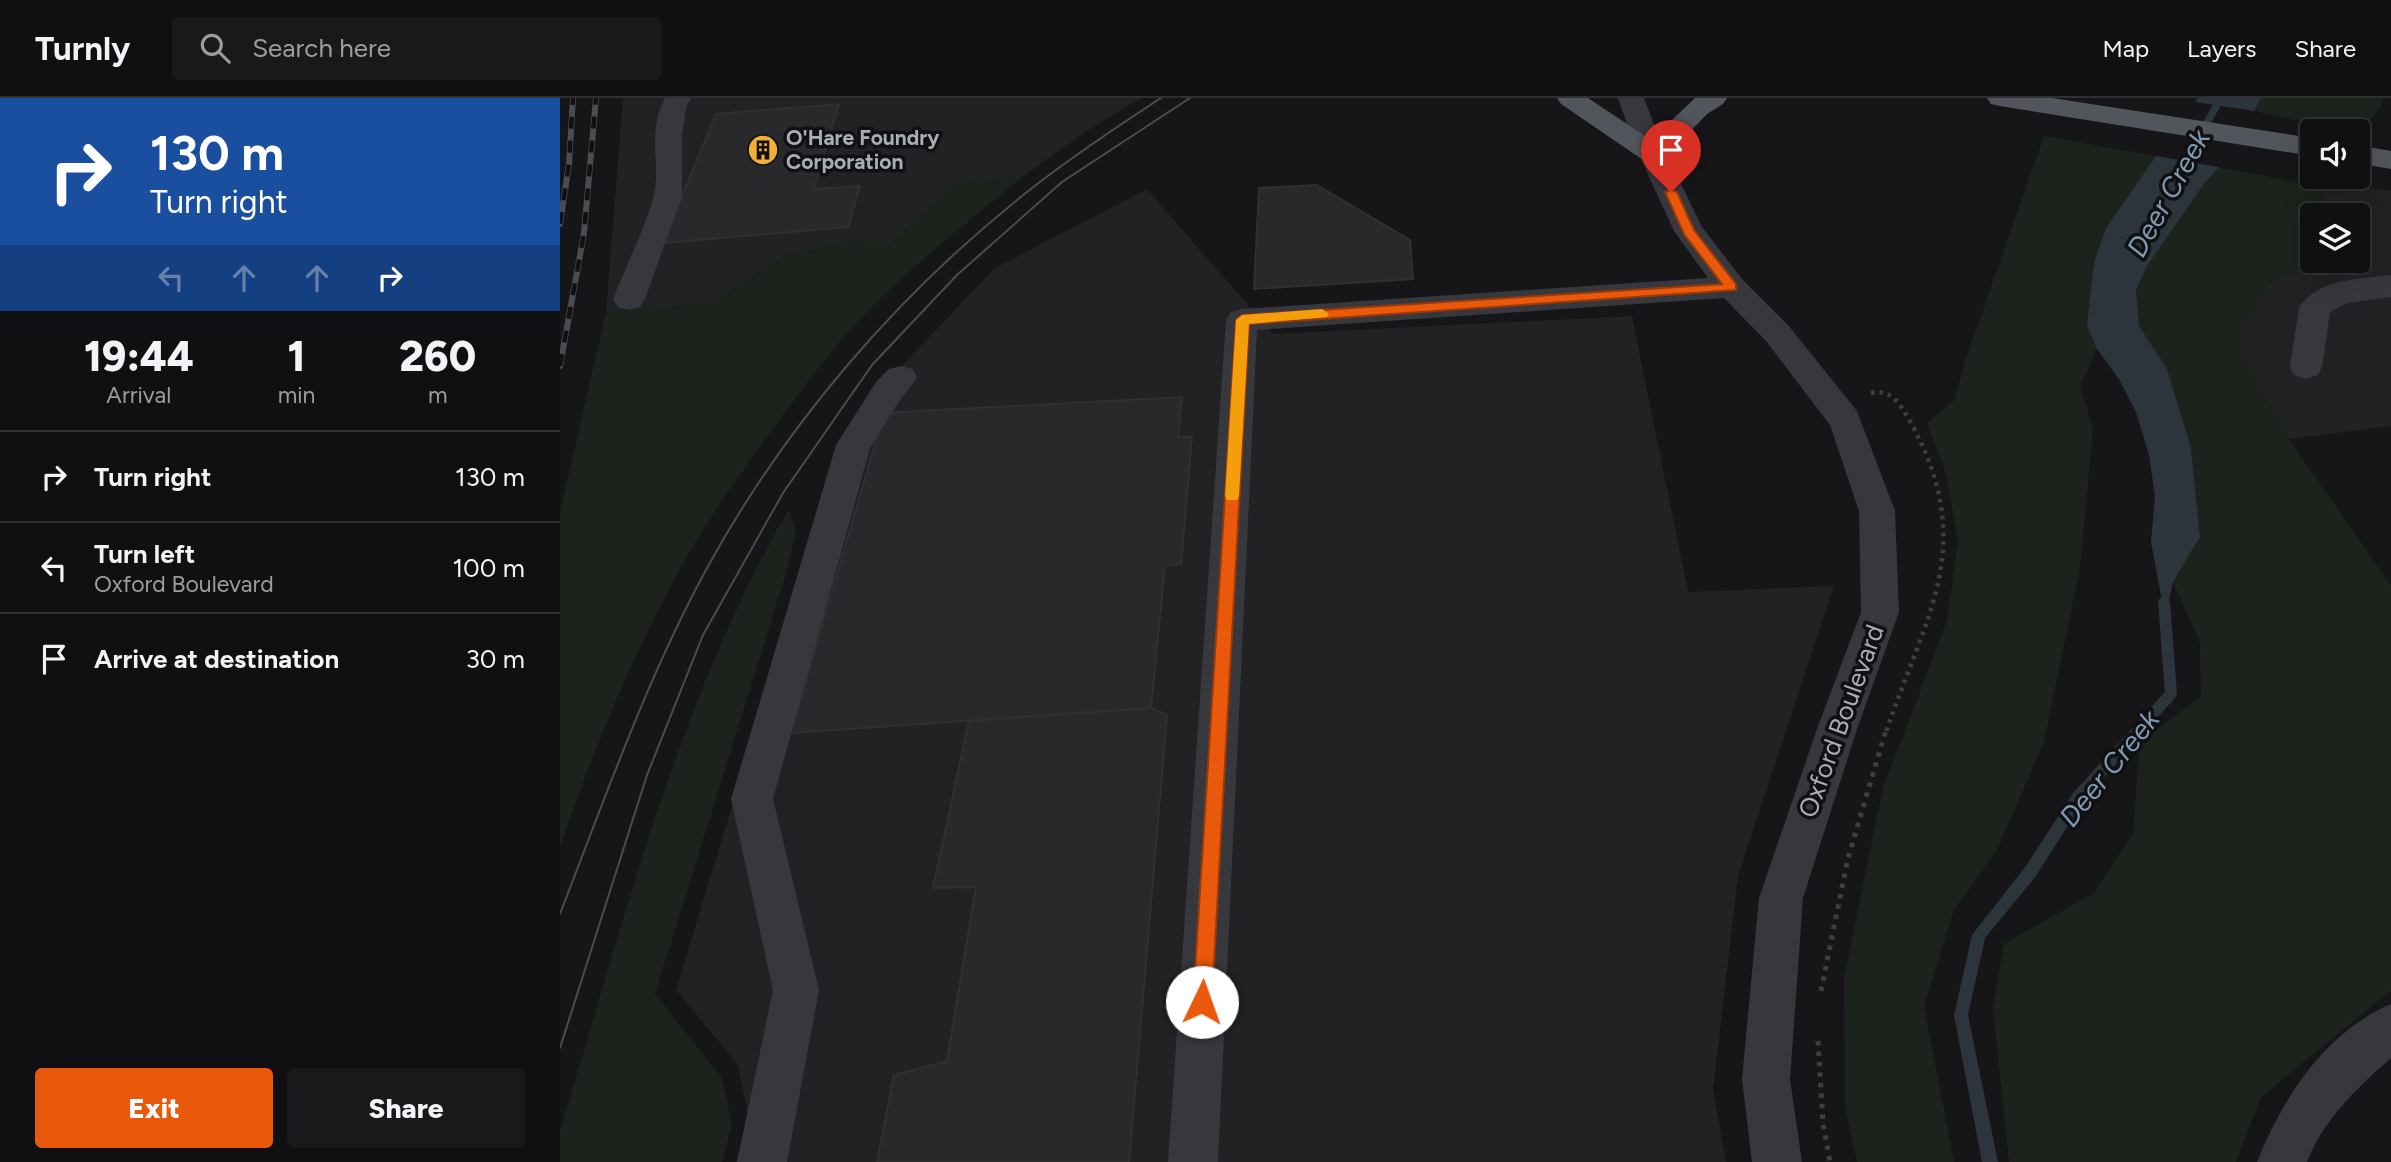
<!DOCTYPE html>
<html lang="en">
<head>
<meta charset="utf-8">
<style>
  body { margin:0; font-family:Figtree,sans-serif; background:#19191b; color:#f1f3f6; height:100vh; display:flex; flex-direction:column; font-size:26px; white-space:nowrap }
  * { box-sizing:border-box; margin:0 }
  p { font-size:23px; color:#9c9d9f }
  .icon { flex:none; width:38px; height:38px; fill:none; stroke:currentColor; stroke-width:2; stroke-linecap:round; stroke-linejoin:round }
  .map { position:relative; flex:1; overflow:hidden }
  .panel { display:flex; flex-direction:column; background:#101012; width:560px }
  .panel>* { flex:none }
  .hud { background:#1a4fa0; color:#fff; overflow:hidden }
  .fabs { position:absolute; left:1740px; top:21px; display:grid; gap:14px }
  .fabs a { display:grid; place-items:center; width:70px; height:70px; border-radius:7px; background:#101012; box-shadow:0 7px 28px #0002,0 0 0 2px #303032; font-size:35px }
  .pin { position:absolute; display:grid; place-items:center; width:60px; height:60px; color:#fff; margin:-72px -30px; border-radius:50% 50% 50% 0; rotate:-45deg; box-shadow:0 0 7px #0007 }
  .pin .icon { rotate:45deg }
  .me { position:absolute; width:77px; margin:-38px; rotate:3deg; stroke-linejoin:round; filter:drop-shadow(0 0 5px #0008) }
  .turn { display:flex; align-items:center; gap:24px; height:147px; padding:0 35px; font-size:32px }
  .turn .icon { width:91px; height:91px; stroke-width:2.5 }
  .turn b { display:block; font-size:49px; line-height:60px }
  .lanes { display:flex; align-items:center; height:66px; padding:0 35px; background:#0003; justify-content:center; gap:35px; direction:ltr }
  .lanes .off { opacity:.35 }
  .eta { display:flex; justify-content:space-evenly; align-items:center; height:119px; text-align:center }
  .eta b { font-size:42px; font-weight:800; line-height:49px }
  .action { display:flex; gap:14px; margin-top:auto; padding:14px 35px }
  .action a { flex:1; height:80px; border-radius:7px; background:#ea580c; color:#fff; font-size:28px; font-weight:800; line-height:80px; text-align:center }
  .action a+a { background:#19191b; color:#f1f3f6 }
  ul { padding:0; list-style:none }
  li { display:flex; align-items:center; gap:21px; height:91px; padding:0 35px; border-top:2px solid #303032 }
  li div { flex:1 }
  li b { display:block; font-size:26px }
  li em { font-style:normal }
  header { display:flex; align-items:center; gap:42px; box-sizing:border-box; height:98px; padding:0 35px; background:#101012; border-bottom:2px solid #303032 }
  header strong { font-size:33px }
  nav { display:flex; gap:38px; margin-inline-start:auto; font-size:24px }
  .search { width:490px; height:63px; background:#19191b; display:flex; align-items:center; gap:18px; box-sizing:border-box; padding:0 24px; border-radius:7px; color:#9c9d9f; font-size:26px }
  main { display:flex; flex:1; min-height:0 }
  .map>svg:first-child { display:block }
  .built { fill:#222225 }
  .green { fill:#1c231d }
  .water { fill:#2c353c }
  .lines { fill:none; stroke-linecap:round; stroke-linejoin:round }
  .stream { fill:#2c353c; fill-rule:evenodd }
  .building { fill:#29292c; stroke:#303034; stroke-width:2 }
  .path-far1 { stroke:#3d3f44; stroke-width:4.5; stroke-dasharray:3.5 5; stroke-linecap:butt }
  .path { stroke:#3d3f44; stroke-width:5; stroke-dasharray:4.5 6; stroke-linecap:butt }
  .minor { fill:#37383d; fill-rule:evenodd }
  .major { fill:#53555c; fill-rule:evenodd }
  .tram { stroke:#4a4c52; stroke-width:2 }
  .rail-casing { stroke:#4a4c52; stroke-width:6 }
  .rail { stroke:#111113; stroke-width:4.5; stroke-dasharray:12; stroke-linecap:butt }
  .route { fill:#ea580c; stroke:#983908; stroke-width:2 }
  .slow { fill:#f59e0b }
  .labels { text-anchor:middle; stroke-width:7; stroke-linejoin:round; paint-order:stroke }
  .far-poi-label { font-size:21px; font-weight:bold; fill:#a8adb8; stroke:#111113; text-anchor:start }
  .street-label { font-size:26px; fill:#a8adb8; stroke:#111113 }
  .water-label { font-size:28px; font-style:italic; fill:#7f9bb3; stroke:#111113 }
</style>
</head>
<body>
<header>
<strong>Turnly</strong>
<div class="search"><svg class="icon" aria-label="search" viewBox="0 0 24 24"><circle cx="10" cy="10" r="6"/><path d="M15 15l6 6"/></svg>Search here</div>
<nav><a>Map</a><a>Layers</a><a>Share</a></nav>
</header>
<main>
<section class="panel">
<div class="hud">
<div class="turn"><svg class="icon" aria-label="right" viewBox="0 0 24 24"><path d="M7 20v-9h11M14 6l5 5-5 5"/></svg><div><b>130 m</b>Turn right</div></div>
<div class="lanes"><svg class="icon off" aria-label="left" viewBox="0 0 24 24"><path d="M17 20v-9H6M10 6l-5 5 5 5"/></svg><svg class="icon off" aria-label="ahead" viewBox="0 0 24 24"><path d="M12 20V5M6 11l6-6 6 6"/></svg><svg class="icon off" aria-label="ahead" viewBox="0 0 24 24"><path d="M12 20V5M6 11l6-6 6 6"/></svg><svg class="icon" aria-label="right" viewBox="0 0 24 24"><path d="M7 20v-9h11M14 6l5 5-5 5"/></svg></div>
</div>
<div class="eta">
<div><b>19:44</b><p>Arrival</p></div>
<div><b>1</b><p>min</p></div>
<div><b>260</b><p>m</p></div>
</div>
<ul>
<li><svg class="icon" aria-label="right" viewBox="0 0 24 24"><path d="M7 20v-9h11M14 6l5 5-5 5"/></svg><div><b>Turn right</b></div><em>130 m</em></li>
<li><svg class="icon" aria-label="left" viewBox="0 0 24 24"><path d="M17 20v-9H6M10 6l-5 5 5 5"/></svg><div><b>Turn left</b><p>Oxford Boulevard</p></div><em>100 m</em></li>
<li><svg class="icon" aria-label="arrive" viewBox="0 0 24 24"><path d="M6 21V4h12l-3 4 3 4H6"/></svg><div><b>Arrive at destination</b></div><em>30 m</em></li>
</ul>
<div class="action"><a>Exit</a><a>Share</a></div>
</section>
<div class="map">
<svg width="1831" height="1064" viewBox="0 0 1831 1064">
  <rect width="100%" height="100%" fill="#161618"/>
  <!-- built -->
  <g class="built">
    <path d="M 63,0 L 581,0 L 527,33 L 462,79 L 401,82 L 329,147 L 296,142 L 223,159 L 152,205 L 46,214 Z"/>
    <path d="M 1762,81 L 1831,93 L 1831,328 L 1729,341 L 1685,261 L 1684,225 L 1710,183 L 1757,163 L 1797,163 L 1797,117 L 1764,117 Z"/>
    <path d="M 587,91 L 713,236 L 1072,218 L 1128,494 L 1274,488 L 1178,778 L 1153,992 L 1166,1064 L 176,1064 L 188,1018 L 178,967 L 116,892 L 279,356 L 333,277 L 435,170 Z"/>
  </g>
  <!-- green -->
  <g class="green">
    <path d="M 1701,0 L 1824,0 C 1820,10 1815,21 1804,24 C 1774,34 1725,19 1694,13 Z"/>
    <path d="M 1484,38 L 1762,88 L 1764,117 L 1752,117 L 1752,163 L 1757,163 L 1710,183 L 1684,225 L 1685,260 L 1729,341 L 1831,488 L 1831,892 L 1701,999 L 1676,1064 L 1449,1064 L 1433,909 L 1444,846 L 1534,795 L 1573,736 L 1580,643 L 1641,599 L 1640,545 L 1613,484 L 1640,439 L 1631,350 L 1537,251 L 1520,289 L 1533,331 L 1520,470 L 1484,644 L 1437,752 L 1394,812 L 1364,908 L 1394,1064 L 1297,1064 L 1285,1008 L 1284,880 L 1323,690 L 1387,523 L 1398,443 L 1386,375 L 1367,326 L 1395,301 L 1405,263 Z"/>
    <path d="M 462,79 C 411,122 357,163 310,211 C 279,242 252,278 226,313 C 196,353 167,393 141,435 C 82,533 37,641 0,749 L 0,415 L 46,214 L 152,205 L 223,159 L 296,142 L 329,147 L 401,82 Z"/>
    <path d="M 229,411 L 236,433 L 228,469 L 95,896 L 162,980 L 172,1026 L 162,1064 L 0,1064 L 0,1033 C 63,826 119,599 229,411 Z"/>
  </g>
  <!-- water -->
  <g class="water">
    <path d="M 1638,0 L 1701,0 L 1694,13 L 1635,4 Z"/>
    <path d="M 1596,58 L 1659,69 L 1643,87 L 1587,168 L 1576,192 L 1579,228 L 1607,271 L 1631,350 L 1640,439 L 1613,484 L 1605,519 L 1591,444 L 1595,398 L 1589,357 L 1576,314 L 1559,281 L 1537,251 L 1527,228 L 1534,165 L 1546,130 Z"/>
  </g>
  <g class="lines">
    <!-- stream -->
    <g class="stream">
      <path d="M 1657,0 L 1665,0 L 1623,76 L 1621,78 L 1615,78 L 1613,76 Z"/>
      <path d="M 1604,499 L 1608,500 L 1610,504 L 1617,596 L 1615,600 L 1524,702 L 1476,778 L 1425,840 L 1408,917 L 1438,1064 L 1422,1064 L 1394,917 L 1412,837 L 1466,768 L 1514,694 L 1605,594 L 1598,504 L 1600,500 Z"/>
    </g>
  </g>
  <!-- building -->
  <g class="building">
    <path d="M 279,6 L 254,91 L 300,88 L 288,129 L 103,145 L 156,16 Z"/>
    <path d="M 757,87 L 850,142 L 853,181 L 694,191 L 699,90 Z"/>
    <path d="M 622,299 L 618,339 L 632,339 L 621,466 L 605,467 L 591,610 L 231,635 L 324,315 Z"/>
    <path d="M 591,610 L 607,617 L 569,1064 L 317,1064 L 334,977 L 387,963 L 416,789 L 373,790 L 409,623 Z"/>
  </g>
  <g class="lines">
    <!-- path-far1 -->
    <path class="path-far1" d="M 1311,295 C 1332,290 1340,307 1350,323 C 1419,448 1366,515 1326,634"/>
    <!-- path -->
    <g class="path">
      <path d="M 1261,893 L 1288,760 L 1326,632"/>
      <path d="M 1258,943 L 1263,1025 L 1270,1064"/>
    </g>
    <!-- minor -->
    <g class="minor">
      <path d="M 105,0 L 131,0 L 126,10 L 122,37 L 122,98 L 85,201 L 80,209 L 69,212 L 58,209 L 53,201 C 66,168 83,135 93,101 C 102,68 86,36 105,0 Z"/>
      <path d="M 1058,0 L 1084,0 L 1101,44 L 1142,129 L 1182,181 L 1228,227 L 1297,313 L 1335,413 L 1339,514 L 1297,631 L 1243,800 L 1230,981 L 1242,1064 L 1192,1064 L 1182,981 L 1199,800 L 1257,631 L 1301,514 L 1299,413 L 1270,327 L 1206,243 L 1164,200 L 697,232 L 658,1064 L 608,1064 L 666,222 L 671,214 L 682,211 L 1148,180 L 1114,133 L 1073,44 Z"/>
      <path d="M 1831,177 L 1831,199 L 1787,205 L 1770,214 L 1762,269 L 1758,277 L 1746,281 L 1734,277 L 1730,269 L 1739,210 C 1757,180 1801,181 1831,177 Z"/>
      <path d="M 341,268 L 353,271 L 357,280 L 340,302 L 310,350 L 213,701 L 259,892 L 227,1064 L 177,1064 L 213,892 L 171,701 L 276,347 L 316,284 L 329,271 Z"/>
      <path d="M 1831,906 L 1831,960 C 1798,989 1763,1022 1747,1064 L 1697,1064 C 1722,1001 1765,934 1831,906 Z"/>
    </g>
    <!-- major -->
    <g class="major">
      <path d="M 997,0 L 1028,0 L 1091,42 L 1135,0 L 1167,0 L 1163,6 L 1147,16 L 1103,62 L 1093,65 L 1083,62 L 1001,6 Z"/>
      <path d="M 1427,0 L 1492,0 L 1752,40 L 1752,58 L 1440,8 L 1431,6 Z"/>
      <path d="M 1797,47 L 1831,53 L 1831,71 L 1797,65 Z"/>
    </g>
    <!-- tram -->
    <g class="tram">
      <path d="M 0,816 C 45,700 87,580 147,470 C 226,326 338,196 467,94 C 510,60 555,30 601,0"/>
      <path d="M 0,950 L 87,677 L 143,537 L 223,395 L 312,267 L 397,177 L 502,84 L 630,0"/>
    </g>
    <!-- rail casing -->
    <g class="rail-casing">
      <g id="rail">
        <path d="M 0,126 L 9,66 L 13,0"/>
        <path d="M 0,268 L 24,135 L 36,0"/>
      </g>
    </g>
    <!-- rail -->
    <use href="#rail" class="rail"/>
  </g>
  <!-- route -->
  <path class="route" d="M 1111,91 L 1117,94 L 1134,132 L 1176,186 L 1176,192 L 689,226 L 652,904 L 649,911 L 642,913 L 636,911 L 633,904 L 676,222 L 682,217 L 1162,186 L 1124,136 L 1105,94 Z"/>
  <!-- slow -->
  <path class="slow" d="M 762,211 L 769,216 L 767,219 L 689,226 L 679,398 L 677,402 L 667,402 L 665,398 L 676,222 L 682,217 Z"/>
  <!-- icons -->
  <defs>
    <g id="building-disc" transform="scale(1.575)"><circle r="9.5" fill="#f2b134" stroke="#111113"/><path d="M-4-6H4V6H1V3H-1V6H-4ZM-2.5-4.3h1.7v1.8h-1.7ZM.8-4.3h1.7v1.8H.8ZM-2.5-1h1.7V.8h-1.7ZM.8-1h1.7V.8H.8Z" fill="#111"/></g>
  </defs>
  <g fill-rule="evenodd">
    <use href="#building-disc" x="203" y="52"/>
  </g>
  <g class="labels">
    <!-- far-poi labels -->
    <g class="far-poi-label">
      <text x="226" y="47">O'Hare Foundry<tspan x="226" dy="24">Corporation</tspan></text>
    </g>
    <!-- street labels -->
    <g class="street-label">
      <text transform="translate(1281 623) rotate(-70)" y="9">Oxford Boulevard</text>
    </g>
    <!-- water labels -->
    <g class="water-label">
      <text transform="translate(1608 95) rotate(-61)" y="10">Deer Creek</text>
      <text transform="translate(1549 670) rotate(-51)" y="10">Deer Creek</text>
    </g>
  </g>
</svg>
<div class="fabs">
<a><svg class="icon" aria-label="sound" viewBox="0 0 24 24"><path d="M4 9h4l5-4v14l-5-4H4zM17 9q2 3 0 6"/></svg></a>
<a><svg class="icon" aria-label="layers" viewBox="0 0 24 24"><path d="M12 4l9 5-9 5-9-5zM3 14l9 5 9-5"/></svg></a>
</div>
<div class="pin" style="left:1111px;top:94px;background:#d93025"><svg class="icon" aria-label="arrive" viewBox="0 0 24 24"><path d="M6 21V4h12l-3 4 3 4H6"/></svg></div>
<svg class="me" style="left:642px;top:904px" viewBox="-20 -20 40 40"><circle r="19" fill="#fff"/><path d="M0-13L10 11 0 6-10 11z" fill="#ea580c"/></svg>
</div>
</main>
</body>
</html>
